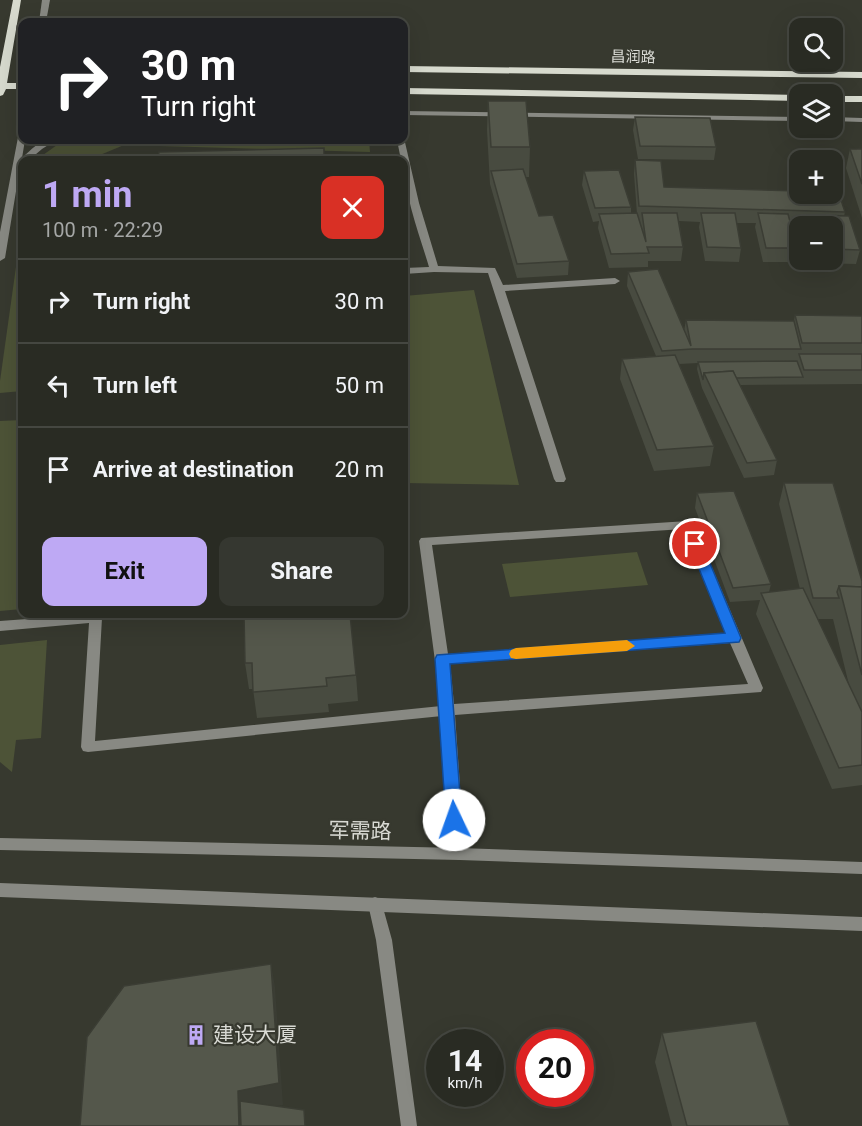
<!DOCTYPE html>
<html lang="en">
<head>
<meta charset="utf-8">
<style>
  body { margin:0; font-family:Roboto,"Noto Sans SC",sans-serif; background:#353730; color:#f1f3f6; height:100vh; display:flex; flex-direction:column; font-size:22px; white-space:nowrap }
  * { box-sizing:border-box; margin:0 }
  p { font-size:20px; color:#a5a7a6 }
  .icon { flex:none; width:33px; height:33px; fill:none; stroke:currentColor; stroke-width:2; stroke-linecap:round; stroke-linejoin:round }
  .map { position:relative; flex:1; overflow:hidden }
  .side { position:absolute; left:18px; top:156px; width:390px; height:462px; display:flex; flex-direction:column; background:#292b23; border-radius:12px; box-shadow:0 6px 24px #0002,0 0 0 2px #454741 }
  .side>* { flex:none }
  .guide { position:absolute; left:18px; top:18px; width:390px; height:126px; border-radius:12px; box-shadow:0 6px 24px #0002,0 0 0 2px #454741; background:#202124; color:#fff; overflow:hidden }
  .tools { position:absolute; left:789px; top:18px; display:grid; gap:12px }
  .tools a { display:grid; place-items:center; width:54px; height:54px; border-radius:12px; background:#292b23; box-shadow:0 6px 24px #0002,0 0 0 2px #454741; font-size:30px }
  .speed { position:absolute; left:426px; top:1029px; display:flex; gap:12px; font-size:30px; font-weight:700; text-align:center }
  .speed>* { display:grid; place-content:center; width:78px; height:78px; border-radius:50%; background:#292b23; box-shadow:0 6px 24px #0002,0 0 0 2px #454741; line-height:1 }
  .speed small { font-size:15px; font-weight:400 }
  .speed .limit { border:9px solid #d22; background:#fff; color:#111 }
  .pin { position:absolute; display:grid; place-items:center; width:51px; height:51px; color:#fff; margin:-26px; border:3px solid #fff; border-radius:50%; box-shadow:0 2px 6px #0007 }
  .me { position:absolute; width:66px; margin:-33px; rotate:357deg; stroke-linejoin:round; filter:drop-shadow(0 0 4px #0008) }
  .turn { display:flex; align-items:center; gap:21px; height:126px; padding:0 24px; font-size:27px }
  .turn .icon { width:78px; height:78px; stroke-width:2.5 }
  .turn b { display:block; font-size:42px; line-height:51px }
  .round { display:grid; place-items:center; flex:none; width:63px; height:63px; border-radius:12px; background:#353730 }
  .head { display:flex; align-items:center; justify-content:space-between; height:102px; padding:0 24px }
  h1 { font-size:36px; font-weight:700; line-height:45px; color:#bea9f4 }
  .button { display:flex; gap:12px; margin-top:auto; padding:12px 24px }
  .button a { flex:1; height:69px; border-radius:12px; background:#bea9f4; color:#111; font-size:24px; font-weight:700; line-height:69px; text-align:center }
  .button a+a { background:#353730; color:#f1f3f6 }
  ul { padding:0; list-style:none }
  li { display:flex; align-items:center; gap:18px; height:84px; padding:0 24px; border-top:2px solid #454741 }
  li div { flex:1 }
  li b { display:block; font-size:22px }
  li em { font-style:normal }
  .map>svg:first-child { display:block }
  .green { fill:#4d5337 }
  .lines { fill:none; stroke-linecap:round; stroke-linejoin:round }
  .service { fill:#888983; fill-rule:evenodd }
  .tertiary { fill:#888983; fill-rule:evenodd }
  .primary { fill:#d7dace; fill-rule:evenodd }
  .wall { fill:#484b40; fill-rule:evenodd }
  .shaded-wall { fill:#3b3d34 }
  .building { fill:#54574b; stroke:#3b3d34; stroke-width:1.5 }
  .route { fill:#1a73e8; stroke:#114b97; stroke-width:1.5 }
  .slow { fill:#f59e0b }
  .labels { text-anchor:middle; stroke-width:4.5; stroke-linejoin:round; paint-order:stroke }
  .far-street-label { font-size:15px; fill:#d9dad4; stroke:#37392f }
  .near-street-label { font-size:21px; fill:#d9dad4; stroke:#37392f }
  .near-poi-label { font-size:21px; fill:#d9dad4; stroke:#37392f; text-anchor:start }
</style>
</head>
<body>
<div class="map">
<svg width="862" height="1126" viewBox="0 0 862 1126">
  <rect width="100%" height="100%" fill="#37392f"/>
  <!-- green -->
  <g class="green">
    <path d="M 64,140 L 369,140 L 370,152 L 124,145 L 88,160 L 36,160 Z"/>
    <path d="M 22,224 L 22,391 L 0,393 L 0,381 Z"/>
    <path d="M 474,290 L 519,485 L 404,483 L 404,296 Z"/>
    <path d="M 22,420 L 22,609 L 0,611 L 0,421 Z"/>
    <path d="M 637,552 L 648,585 L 510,597 L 502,564 Z"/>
    <path d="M 47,640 L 41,738 L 16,740 L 12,772 L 0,762 L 0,645 Z"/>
  </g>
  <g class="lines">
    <!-- service -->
    <g class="service">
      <path d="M 404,138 L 419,203 L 438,266 L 495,268 L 503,285 L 615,278 L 620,281 L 615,284 L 505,291 L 566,479 L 564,482 L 556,482 L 554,479 L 488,273 L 434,272 L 404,274 L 404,268 L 429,267 C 419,233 404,196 404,160 L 401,160 L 397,140 Z"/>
      <path d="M 688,521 L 694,525 L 763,688 L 761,692 L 455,715 L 461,800 L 467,854 L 465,858 L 460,860 L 455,858 L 450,836 L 442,716 L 88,752 L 83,751 L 81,747 L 89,623 L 0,631 L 0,621 L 95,614 L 100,615 L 102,618 L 95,741 L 441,706 L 419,541 L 421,538 ZM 684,529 L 726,634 L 448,654 L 432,545 ZM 730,643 L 748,684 L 454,704 L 450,663 Z"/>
      <path d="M 375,897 L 380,899 L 382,904 L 392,940 L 417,1126 L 401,1126 L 376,940 L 368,904 L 370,899 Z"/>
    </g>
    <!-- tertiary -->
    <g class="tertiary">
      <path d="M 42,0 L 50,0 L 46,22 L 39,22 Z"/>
      <path d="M 404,111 L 800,117 L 800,121 L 404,115 Z"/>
      <path d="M 832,117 L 862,118 L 862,122 L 832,121 Z"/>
      <path d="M 19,132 L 22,132 L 22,140 L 25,140 L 22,158 C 32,149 41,138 56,140 L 42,149 L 29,160 L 21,161 L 5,258 L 0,261 L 0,232 Z"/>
      <path d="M 0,838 L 460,848 L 862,862 L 862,874 L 460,860 L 0,850 Z"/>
      <path d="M 0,883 L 862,917 L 862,931 L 0,897 Z"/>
    </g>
    <!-- primary -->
    <g class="primary">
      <path d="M 13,0 L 21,0 L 7,83 L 22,83 L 22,89 L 6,89 L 3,95 L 0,96 L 0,67 Z"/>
      <path d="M 404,66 L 862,72 L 862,78 L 404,72 Z"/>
      <path d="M 404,88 L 800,95 L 800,101 L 404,94 Z"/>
      <rect x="832" y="96" width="30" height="6"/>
    </g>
  </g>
  <!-- wall -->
  <g class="wall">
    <path d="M 488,101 L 530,147 L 529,177 L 526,177 L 539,216 L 569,261 L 568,275 L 517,278 L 490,184 L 487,130 Z"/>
    <path d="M 635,117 L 716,147 L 714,160 L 638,159 L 633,130 Z"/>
    <path d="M 850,149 L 862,149 L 862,218 L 846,168 Z"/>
    <path d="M 793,156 L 800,160 L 800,194 L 845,212 L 844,216 L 860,250 L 856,264 L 818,263 L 817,260 L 832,260 L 832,226 L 809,226 L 810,225 L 791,224 L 797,248 L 794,262 L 763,262 L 755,227 L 756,223 L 736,223 L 741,248 L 739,262 L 705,261 L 699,227 L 700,222 L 679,221 L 683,247 L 681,261 L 648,261 L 648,267 L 609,268 L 598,228 L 599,221 L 593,222 L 582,185 L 584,171 L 631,207 L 631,213 L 637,214 L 634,174 L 635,160 L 664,187 L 796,191 L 790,170 Z"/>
    <path d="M 628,272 L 684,331 L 686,320 L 794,321 L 795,315 L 862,316 L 862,384 L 740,385 L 777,460 L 774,475 L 744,478 L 702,388 L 697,369 L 698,363 L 679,364 L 714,446 L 710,466 L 654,471 L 620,379 L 622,359 L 656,356 L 627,286 Z"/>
    <path d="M 784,483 L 862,581 L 862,785 L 832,789 L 756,614 L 760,600 L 730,602 L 695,508 L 697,493 L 771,584 L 769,592 L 800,589 L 779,504 ZM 818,619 L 833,619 L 849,685 Z"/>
    <path d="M 244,614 L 356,675 L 358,701 L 328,704 L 329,712 L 257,718 L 253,689 L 249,689 L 245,663 Z"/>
    <path d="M 662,1033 L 790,1126 L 672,1126 L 655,1062 Z"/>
  </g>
  <!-- shaded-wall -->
  <path class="shaded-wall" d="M 271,964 L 275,987 L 283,1105 L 243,1113 L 243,1126 L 239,1126 L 238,1091 Z"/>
  <!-- building -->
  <g class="building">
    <path d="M 488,101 L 526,101 L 530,147 L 491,147 Z"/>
    <path d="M 635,117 L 710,118 L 716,147 L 640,146 Z"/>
    <path d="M 324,148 L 324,160 L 157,160 L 159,152 Z"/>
    <path d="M 850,149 L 862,149 L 862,184 Z"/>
    <path d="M 793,156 L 827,157 L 828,160 L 800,160 L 800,179 Z"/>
    <path d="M 635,160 L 661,161 L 664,187 L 800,191 L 800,194 L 832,194 L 832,173 L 845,212 L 639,206 Z"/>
    <path d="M 523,169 L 539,216 L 553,215 L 569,261 L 517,264 L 491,171 Z"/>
    <path d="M 619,170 L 631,207 L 595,208 L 584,171 Z"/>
    <path d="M 637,213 L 646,242 L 642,213 L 677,213 L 683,247 L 647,247 L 649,253 L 611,254 L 599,214 Z"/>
    <path d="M 701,213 L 735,213 L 741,248 L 707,247 Z"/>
    <path d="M 758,213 L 788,214 L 797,248 L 766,248 Z"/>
    <path d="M 812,215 L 849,216 L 860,250 L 832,249 L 832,226 L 815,226 Z"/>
    <path d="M 658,269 L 691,346 L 686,320 L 794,321 L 801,349 L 692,349 L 662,351 L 628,272 Z"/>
    <path d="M 795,315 L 862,316 L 862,343 L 802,343 Z"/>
    <path d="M 799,354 L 862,354 L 862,370 L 804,370 Z"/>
    <path d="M 675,355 L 714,446 L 657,450 L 622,359 Z"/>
    <path d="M 797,361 L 803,377 L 736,378 L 733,371 L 704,373 L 703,380 L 698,362 Z"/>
    <path d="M 733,371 L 777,460 L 747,463 L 704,373 Z"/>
    <path d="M 784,483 L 833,483 L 862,581 L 862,587 L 839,586 L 837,592 L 839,598 L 813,598 Z"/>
    <path d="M 734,491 L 771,584 L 733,588 L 697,493 Z"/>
    <path d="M 839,586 L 862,587 L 862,675 Z"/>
    <path d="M 803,588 L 862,712 L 862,765 L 839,768 L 761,593 Z"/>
    <path d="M 244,614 L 350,614 L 356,675 L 326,678 L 327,686 L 253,692 L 252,663 L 245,663 Z"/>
    <path d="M 271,964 L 279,1083 L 238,1091 L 239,1126 L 80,1126 L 87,1037 L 124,986 Z"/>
    <path d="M 756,1021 L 790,1126 L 687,1126 L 662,1033 Z"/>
    <path d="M 240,1101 L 304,1110 L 305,1126 L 241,1126 Z"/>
  </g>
  <!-- route -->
  <path class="route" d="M 695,539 L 702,544 L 741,638 L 739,642 L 450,664 L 462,820 L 460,825 L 454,827 L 448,825 L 446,820 L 435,659 L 437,655 L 725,633 L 689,544 Z"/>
  <!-- slow -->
  <path class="slow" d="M 627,640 L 635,646 L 627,651 L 516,659 L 511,658 L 509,654 L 511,650 L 516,648 Z"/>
  <!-- icons -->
  <defs>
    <g id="building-bare" transform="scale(1.62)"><path d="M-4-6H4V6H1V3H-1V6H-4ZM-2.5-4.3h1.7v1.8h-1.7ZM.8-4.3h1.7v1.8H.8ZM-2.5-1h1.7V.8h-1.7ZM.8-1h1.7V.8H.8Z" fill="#bea9f4" stroke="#37392f" stroke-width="2.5" paint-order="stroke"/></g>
  </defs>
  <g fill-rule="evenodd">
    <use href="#building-bare" x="196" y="1035"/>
  </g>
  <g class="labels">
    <!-- far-street labels -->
    <g class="far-street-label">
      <text transform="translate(633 57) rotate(1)" y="5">昌润路</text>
    </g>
    <!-- near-street labels -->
    <g class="near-street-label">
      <text transform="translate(360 831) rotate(1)" y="7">军需路</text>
    </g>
    <!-- near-poi labels -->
    <g class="near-poi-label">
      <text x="213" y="1042">建设大厦</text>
    </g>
  </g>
</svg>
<div class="tools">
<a><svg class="icon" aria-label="search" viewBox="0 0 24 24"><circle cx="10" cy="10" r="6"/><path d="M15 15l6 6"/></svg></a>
<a><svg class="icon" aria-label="layers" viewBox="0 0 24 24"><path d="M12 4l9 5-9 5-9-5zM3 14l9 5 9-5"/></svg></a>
<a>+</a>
<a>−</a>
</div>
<div class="speed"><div>14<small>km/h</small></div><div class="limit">20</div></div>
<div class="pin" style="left:695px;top:544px;background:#d93025"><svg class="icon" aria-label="arrive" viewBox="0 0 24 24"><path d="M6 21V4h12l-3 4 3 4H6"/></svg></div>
<svg class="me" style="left:454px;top:820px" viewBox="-20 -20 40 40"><circle r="19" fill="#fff"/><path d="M0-13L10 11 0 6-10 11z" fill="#1a73e8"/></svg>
<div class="guide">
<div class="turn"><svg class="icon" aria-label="right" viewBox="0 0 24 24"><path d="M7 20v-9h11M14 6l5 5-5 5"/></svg><div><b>30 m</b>Turn right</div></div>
</div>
<section class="side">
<div class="head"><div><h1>1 min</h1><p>100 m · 22:29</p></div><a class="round" style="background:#d93025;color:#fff"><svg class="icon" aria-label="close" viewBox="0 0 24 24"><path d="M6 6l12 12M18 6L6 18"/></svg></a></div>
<ul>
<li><svg class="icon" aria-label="right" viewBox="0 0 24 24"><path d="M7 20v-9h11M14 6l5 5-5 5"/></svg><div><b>Turn right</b></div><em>30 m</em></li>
<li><svg class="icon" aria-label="left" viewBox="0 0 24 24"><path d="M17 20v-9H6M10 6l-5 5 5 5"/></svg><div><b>Turn left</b></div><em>50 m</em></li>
<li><svg class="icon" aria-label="arrive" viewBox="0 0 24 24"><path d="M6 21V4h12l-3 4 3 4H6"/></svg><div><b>Arrive at destination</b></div><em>20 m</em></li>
</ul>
<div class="button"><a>Exit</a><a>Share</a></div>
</section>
</div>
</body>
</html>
